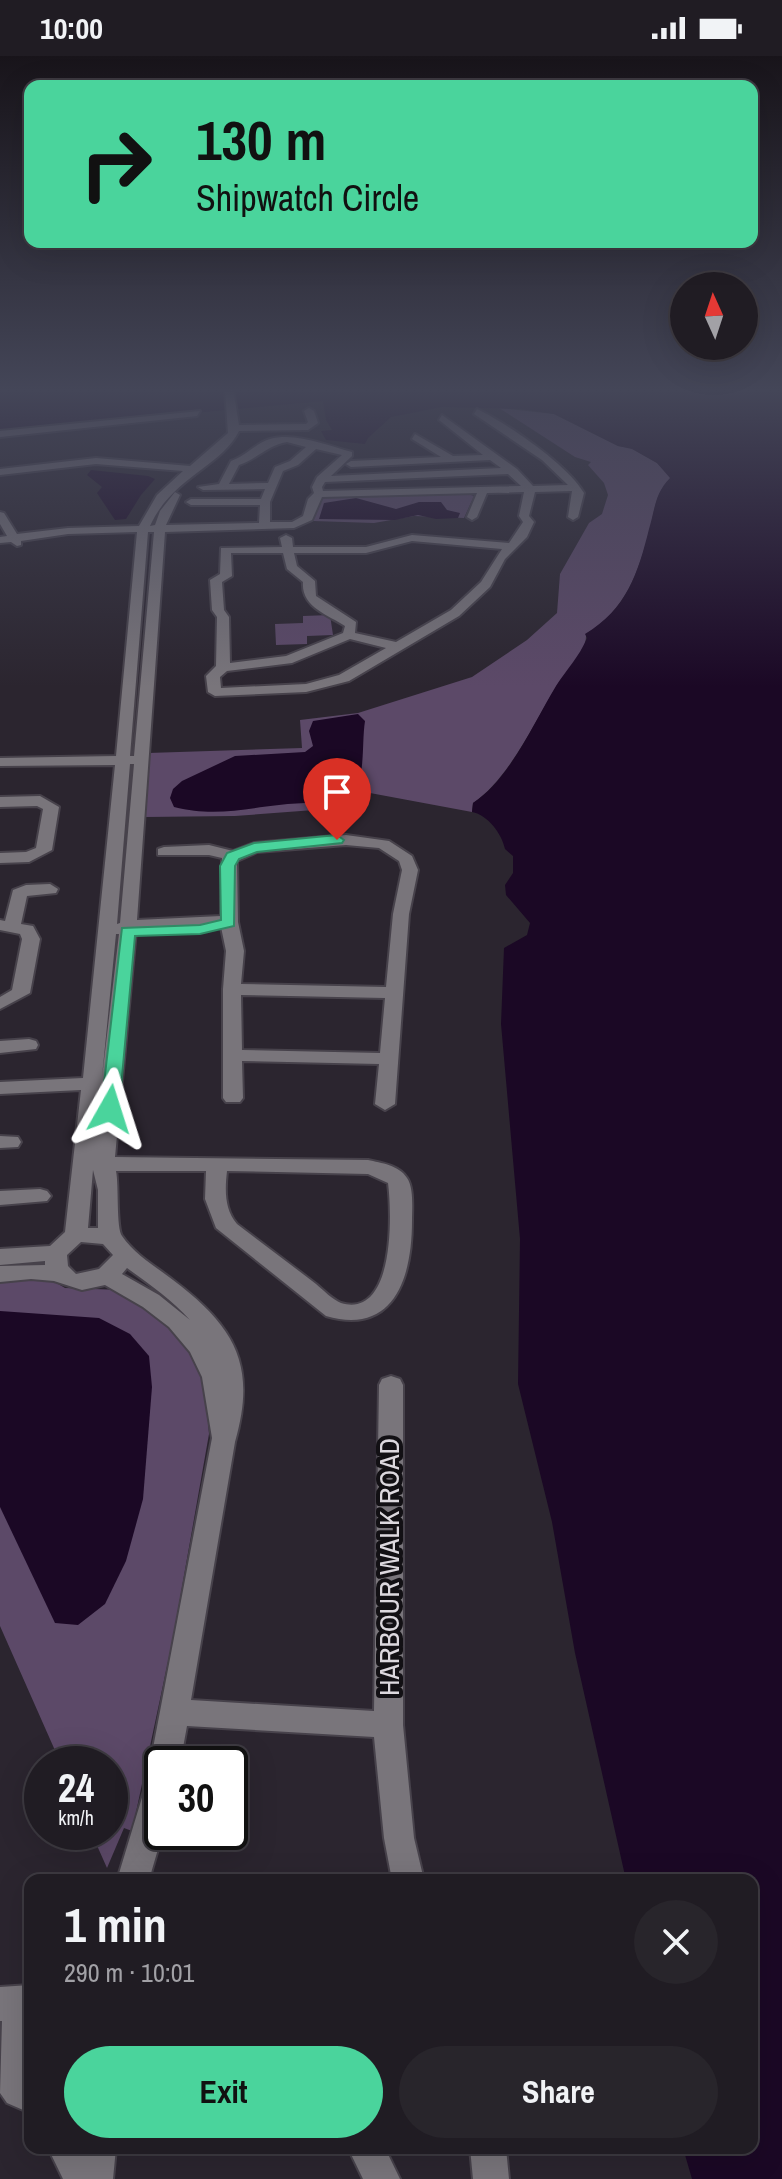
<!DOCTYPE html>
<html lang="en">
<head>
<meta charset="utf-8">
<style>
  body { margin:0; font-family:"Archivo Narrow",sans-serif; background:#28252b; color:#f1f3f6; height:100vh; display:flex; flex-direction:column; font-size:30px; white-space:nowrap }
  * { box-sizing:border-box; margin:0 }
  p { font-size:26px; color:#a2a1a6 }
  .icon { flex:none; width:44px; height:44px; fill:none; stroke:currentColor; stroke-width:2; stroke-linecap:round; stroke-linejoin:round }
  .map { position:relative; flex:1; overflow:hidden }
  .panel { position:absolute; left:24px; top:1818px; width:734px; height:280px; display:flex; flex-direction:column; background:#201c23; border-radius:16px; box-shadow:0 8px 32px #0002,0 0 0 2px #3d3a41 }
  .panel>* { flex:none }
  .hud { position:absolute; left:24px; top:24px; width:734px; height:168px; border-radius:16px; box-shadow:0 8px 32px #0002,0 0 0 2px #3d3a41; background:#4ad49c; color:#111; overflow:hidden }
  .needle { width:52px; rotate:357deg }
  .tools { position:absolute; left:670px; top:216px; display:grid; gap:16px }
  .tools a { display:grid; place-items:center; width:88px; height:88px; border-radius:50%; background:#201c23; box-shadow:0 8px 32px #0002,0 0 0 2px #3d3a41; font-size:40px }
  .speed { position:absolute; left:24px; top:1690px; display:flex; gap:16px; font-size:40px; font-weight:700; text-align:center }
  .speed>* { display:grid; place-content:center; width:104px; height:104px; border-radius:50%; background:#201c23; box-shadow:0 8px 32px #0002,0 0 0 2px #3d3a41; line-height:1 }
  .speed small { font-size:20px; font-weight:400 }
  .speed .limit { border:4px solid #111; border-radius:12px; background:#fff; color:#111 }
  .pin { position:absolute; display:grid; place-items:center; width:68px; height:68px; color:#fff; margin:-82px -34px; border-radius:50% 50% 50% 0; rotate:-45deg; box-shadow:0 0 8px #0007 }
  .pin .icon { rotate:45deg }
  .me { position:absolute; width:88px; margin:-44px; rotate:6deg; stroke-linejoin:round; filter:drop-shadow(0 0 6px #0008) }
  .turn { display:flex; align-items:center; gap:28px; height:168px; padding:0 40px; font-size:36px }
  .turn .icon { width:104px; height:104px; stroke-width:2.5 }
  .turn b { display:block; font-size:56px; line-height:68px }
  .round { display:grid; place-items:center; flex:none; width:84px; height:84px; border-radius:42px; background:#28252b }
  .overview { display:flex; align-items:center; justify-content:space-between; height:136px; padding:0 40px }
  h1 { font-size:48px; font-weight:700; line-height:60px }
  .button { display:flex; gap:16px; margin-top:auto; padding:16px 40px }
  .button a { flex:1; height:92px; border-radius:48px; background:#4ad49c; color:#111; font-size:32px; font-weight:700; line-height:92px; text-align:center }
  .button a+a { background:#28252b; color:#f1f3f6 }
  .status { display:flex; justify-content:space-between; align-items:center; height:56px; padding:0 40px; background:#201c23; direction:ltr }
  .status svg { height:22px; fill:currentColor }
  .map>svg:first-child { display:block }
  .green { fill:#5c4968 }
  .water { fill:#1b0825 }
  .lines { fill:none; stroke-linecap:round; stroke-linejoin:round }
  .minor-casing { stroke:#47424b; stroke-width:4 }
  .minor { fill:#79757b; fill-rule:evenodd }
  .route { fill:#4ad49c; stroke:#308a65; stroke-width:2 }
  .labels { text-anchor:middle; stroke-width:8; stroke-linejoin:round; paint-order:stroke }
  .near-street-label { font-size:28px; fill:#dcd8de; stroke:#121014 }
</style>
</head>
<body>
<div class="status"><b>10:00</b><svg viewBox="0 0 49 12"><path d="M0 12V9h3v3zM5 12V6h3v6zM10 12V3h3v9zM15 12V0h3v12zM26 1h20v11H26zM47 4h2v5h-2z"/></svg></div>
<div class="map">
<svg width="782" height="2123" viewBox="0 0 782 2123">
  <rect width="100%" height="100%" fill="#2b252f"/>
  <!-- green -->
  <g class="green">
    <path d="M 499,352 L 554,358 L 618,390 L 631,392 L 657,407 L 671,422 C 655,437 655,453 650,473 C 638,517 626,554 586,578 C 587,599 566,614 556,631 C 534,667 508,724 473,747 L 472,756 L 370,737 L 368,750 L 235,760 L 145,761 L 148,697 L 302,692 L 300,664 L 358,657 L 472,621 L 527,584 L 557,557 L 560,518 L 589,467 L 602,458 L 608,439 L 604,427 L 588,409 L 591,406 L 575,401 Z"/>
    <path d="M 462,436 L 474,440 L 464,462 L 414,460 L 374,467 L 313,465 L 322,441 Z"/>
    <path d="M 330,559 L 333,579 L 307,580 L 307,588 L 276,589 L 275,568 L 303,567 L 303,560 Z"/>
    <path d="M 48,1222 L 65,1232 L 122,1234 L 169,1269 L 192,1298 L 205,1328 L 209,1378 L 173,1582 L 132,1775 L 124,1772 L 107,1812 L 91,1776 L 110,1776 L 110,1708 L 61,1708 L 0,1570 L 0,1223 Z"/>
  </g>
  <!-- water -->
  <g class="water">
    <path d="M 16,333 L 782,333 L 782,2123 L 692,2123 L 683,2092 L 752,2092 L 752,1824 L 626,1824 L 575,1597 L 552,1466 L 518,1328 L 520,1183 L 501,968 L 504,892 L 527,879 L 530,867 L 506,839 L 505,829 L 513,817 L 513,800 L 505,793 C 502,778 488,759 472,756 L 473,747 C 510,723 534,666 556,630 C 567,613 579,601 587,582 L 585,578 C 627,553 638,517 649,473 C 655,453 655,437 670,422 L 657,407 L 632,393 L 618,390 L 554,358 L 521,353 L 442,351 L 391,361 L 368,382 L 365,388 L 326,384 L 321,375 L 332,374 L 326,364 L 323,345 L 0,375 L 0,335 Z"/>
    <path d="M 91,414 L 148,420 L 155,423 L 141,439 L 126,463 L 115,464 L 97,437 L 102,431 L 87,419 Z"/>
    <path d="M 356,442 L 396,453 L 419,446 L 441,446 L 447,454 L 460,457 L 458,462 L 436,463 L 418,459 L 395,464 L 319,463 L 324,447 Z"/>
    <path d="M 358,658 L 365,665 C 361,691 367,726 348,746 C 326,747 302,746 279,749 C 241,753 214,761 174,751 L 170,742 L 173,733 L 182,725 L 235,700 L 305,696 L 313,690 L 309,675 L 313,665 Z"/>
    <path d="M 0,1255 L 99,1262 L 130,1278 L 149,1300 L 152,1331 L 143,1443 L 126,1505 L 105,1548 L 78,1569 L 55,1567 L 0,1451 Z"/>
  </g>
  <g class="lines">
    <!-- minor casing -->
    <g class="minor-casing">
      <g id="minor">
        <path d="M 225,333 L 233,333 L 239,369 L 306,368 L 308,366 L 304,355 L 309,352 L 314,355 L 318,367 L 308,374 L 239,375 C 221,411 172,421 150,470 L 155,469 L 160,455 L 175,436 L 180,439 L 166,469 L 259,467 L 260,449 L 191,449 L 186,446 L 191,443 L 261,443 L 265,433 L 203,434 L 198,431 L 219,428 L 231,405 C 246,400 256,387 270,383 C 296,376 328,390 352,396 L 352,400 L 331,420 L 501,412 L 490,404 L 351,411 L 346,408 L 351,405 L 441,401 L 412,383 L 415,378 L 453,400 L 483,399 L 439,364 L 442,359 L 517,413 L 533,430 L 568,429 L 542,404 L 474,358 L 477,353 C 508,368 567,408 584,437 L 578,461 L 573,464 L 568,461 L 572,435 L 535,436 L 529,460 L 534,466 L 527,481 L 505,503 L 490,531 L 459,560 L 349,625 L 306,636 L 215,640 L 208,636 L 206,620 L 216,610 L 217,561 L 212,554 L 210,524 L 220,518 L 221,492 L 282,491 L 280,482 L 286,479 L 292,482 L 293,491 L 366,491 L 412,479 L 509,487 L 523,466 L 519,460 L 524,436 L 487,437 L 477,461 L 472,464 L 467,461 L 477,437 L 322,441 L 312,464 L 294,472 L 165,476 L 137,864 L 221,860 L 222,802 L 209,799 L 158,799 L 158,793 L 164,791 L 209,789 L 233,795 L 254,787 L 346,779 L 389,785 L 412,800 L 418,814 L 409,858 L 395,1048 L 385,1054 L 375,1048 L 379,1008 L 242,1005 L 243,1042 L 240,1046 L 226,1046 L 223,1042 L 223,933 L 226,895 L 221,871 L 136,874 L 115,1101 L 368,1104 C 381,1107 399,1109 407,1122 C 414,1132 412,1153 412,1165 C 412,1220 395,1280 326,1260 L 216,1172 L 205,1143 L 206,1115 L 116,1115 C 119,1129 116,1172 122,1180 C 135,1199 155,1210 173,1224 C 235,1271 257,1309 235,1386 L 191,1644 L 374,1655 L 379,1329 L 382,1323 L 391,1320 L 400,1323 L 403,1329 L 403,1669 L 414,1782 L 424,1824 L 392,1824 L 384,1782 L 374,1681 L 187,1670 L 180,1708 L 162,1708 L 163,1776 L 149,1824 L 117,1824 L 147,1725 L 153,1714 L 150,1708 L 212,1382 L 202,1321 L 190,1296 L 169,1271 L 143,1251 L 105,1229 L 82,1234 L 54,1225 L 31,1223 L 0,1226 L 0,1210 L 45,1209 L 45,1205 L 0,1209 L 0,1193 L 50,1190 L 65,1176 L 81,1034 L 0,1038 L 0,1026 L 83,1022 L 115,709 L 0,710 L 0,702 L 116,700 L 137,476 L 68,478 L 21,485 L 21,489 L 17,490 L 11,486 L 0,487 L 0,481 L 7,480 L 0,468 L 0,456 L 4,457 L 17,478 L 68,472 L 139,470 L 157,439 L 183,415 L 96,408 L 0,419 L 0,413 L 96,402 L 190,410 L 228,377 ZM 287,386 L 306,391 L 290,405 L 275,411 L 268,427 L 229,428 L 239,409 C 257,403 268,389 287,386 ZM 316,393 L 342,399 L 317,421 L 312,431 L 314,437 L 308,443 L 303,460 L 292,466 L 270,466 L 270,446 L 283,415 L 298,409 ZM 508,418 L 521,430 L 323,435 L 322,431 L 325,426 ZM 148,476 L 154,476 L 134,700 L 130,700 ZM 412,485 L 502,493 L 481,526 L 451,554 L 396,586 L 355,577 L 356,566 L 316,540 L 315,525 L 297,510 L 294,497 L 366,497 ZM 231,497 L 283,497 L 287,513 L 303,526 C 301,551 328,559 345,570 L 343,577 L 286,600 L 230,607 L 229,561 L 224,554 L 222,526 L 232,520 ZM 350,583 L 386,592 L 339,619 L 306,628 L 221,632 L 220,621 L 227,615 L 292,607 ZM 130,708 L 134,708 L 120,867 L 117,868 ZM 346,789 L 379,792 L 399,805 L 402,814 L 393,858 L 386,931 L 241,928 L 244,895 L 238,866 L 237,805 L 257,796 ZM 116,878 L 119,878 L 102,1021 ZM 241,939 L 385,942 L 380,997 L 242,994 ZM 93,1114 L 98,1134 L 98,1172 L 88,1172 ZM 227,1115 L 368,1118 L 388,1127 C 392,1157 395,1263 341,1247 C 333,1244 323,1234 316,1228 C 290,1208 263,1188 237,1168 C 224,1153 225,1133 227,1115 ZM 81,1186 L 103,1188 L 113,1199 L 99,1213 L 76,1218 L 68,1210 L 67,1199 ZM 127,1212 C 149,1228 172,1244 190,1264 L 159,1239 L 122,1218 Z"/>
        <path d="M 200,355 L 197,360 L 0,381 L 0,375 Z"/>
        <path d="M 40,740 L 59,751 L 52,794 L 29,806 L 0,807 L 0,797 L 26,796 L 36,792 L 43,753 L 37,750 L 0,751 L 0,741 Z"/>
        <path d="M 50,828 L 58,833 L 56,837 L 27,840 L 21,868 L 33,870 L 40,883 L 30,937 L 0,953 L 0,941 L 12,934 L 22,883 L 20,878 L 0,874 L 0,864 L 5,865 L 13,834 L 26,829 Z"/>
        <path d="M 29,983 L 36,985 L 38,989 L 36,993 L 0,997 L 0,985 Z"/>
        <path d="M 0,1080 L 18,1081 L 21,1086 L 18,1091 L 0,1092 Z"/>
        <path d="M 40,1133 L 47,1135 L 51,1140 L 47,1145 L 0,1149 L 0,1135 Z"/>
        <path d="M 30,1929 L 30,1983 L 25,1991 L 24,2012 L 30,2021 L 30,2057 L 7,2047 L 0,2037 L 2,1965 L 0,1965 L 0,1931 Z"/>
        <path d="M 48,2092 L 116,2092 L 113,2123 L 63,2123 Z"/>
        <path d="M 348,2092 L 385,2092 L 400,2123 L 363,2123 Z"/>
        <path d="M 470,2092 L 506,2092 L 509,2123 L 473,2123 Z"/>
      </g>
    </g>
    <!-- minor -->
    <use href="#minor" class="minor"/>
  </g>
  <!-- sky -->
  <linearGradient id="sky" x2="0" y2="1"><stop stop-color="#18141a"/><stop offset="0.53" stop-color="#444658"/><stop offset="1" stop-color="#444658" stop-opacity="0"/></linearGradient>
  <rect width="782" height="631" fill="url(#sky)"/>
  <!-- route -->
  <path class="route" d="M 337,779 L 344,784 L 342,787 L 257,796 L 239,803 L 235,810 L 234,870 L 200,878 L 135,880 L 119,1053 L 117,1057 L 104,1057 L 101,1053 L 122,872 L 200,869 L 221,864 L 220,810 L 227,797 L 254,787 Z"/>
  <g class="labels">
    <!-- near-street labels -->
    <g class="near-street-label">
      <text transform="translate(389 1511) rotate(-90)" y="10">HARBOUR WALK ROAD</text>
    </g>
  </g>
</svg>
<div class="tools">
<a><svg class="needle" viewBox="-14 -14 28 28"><path d="M0-13l5 13h-10z" fill="#e53935"/><path d="M0 13l5-13h-10z" fill="#a2a1a6"/></svg></a>
</div>
<div class="speed"><div>24<small>km/h</small></div><div class="limit">30</div></div>
<div class="pin" style="left:337px;top:784px;background:#d93025"><svg class="icon" aria-label="arrive" viewBox="0 0 24 24"><path d="M6 21V4h12l-3 4 3 4H6"/></svg></div>
<svg class="me" style="left:110px;top:1053px" viewBox="-20 -20 40 40"><path d="M0-17L14 15 0 8-14 15z" fill="#4ad49c" stroke="#fff" stroke-width="4"/></svg>
<div class="hud">
<div class="turn"><svg class="icon" aria-label="right" viewBox="0 0 24 24"><path d="M7 20v-9h11M14 6l5 5-5 5"/></svg><div><b>130 m</b>Shipwatch Circle</div></div>
</div>
<section class="panel">
<div class="overview"><div><h1>1 min</h1><p>290 m · 10:01</p></div><a class="round"><svg class="icon" aria-label="close" viewBox="0 0 24 24"><path d="M6 6l12 12M18 6L6 18"/></svg></a></div>
<div class="button"><a>Exit</a><a>Share</a></div>
</section>
</div>
</body>
</html>
